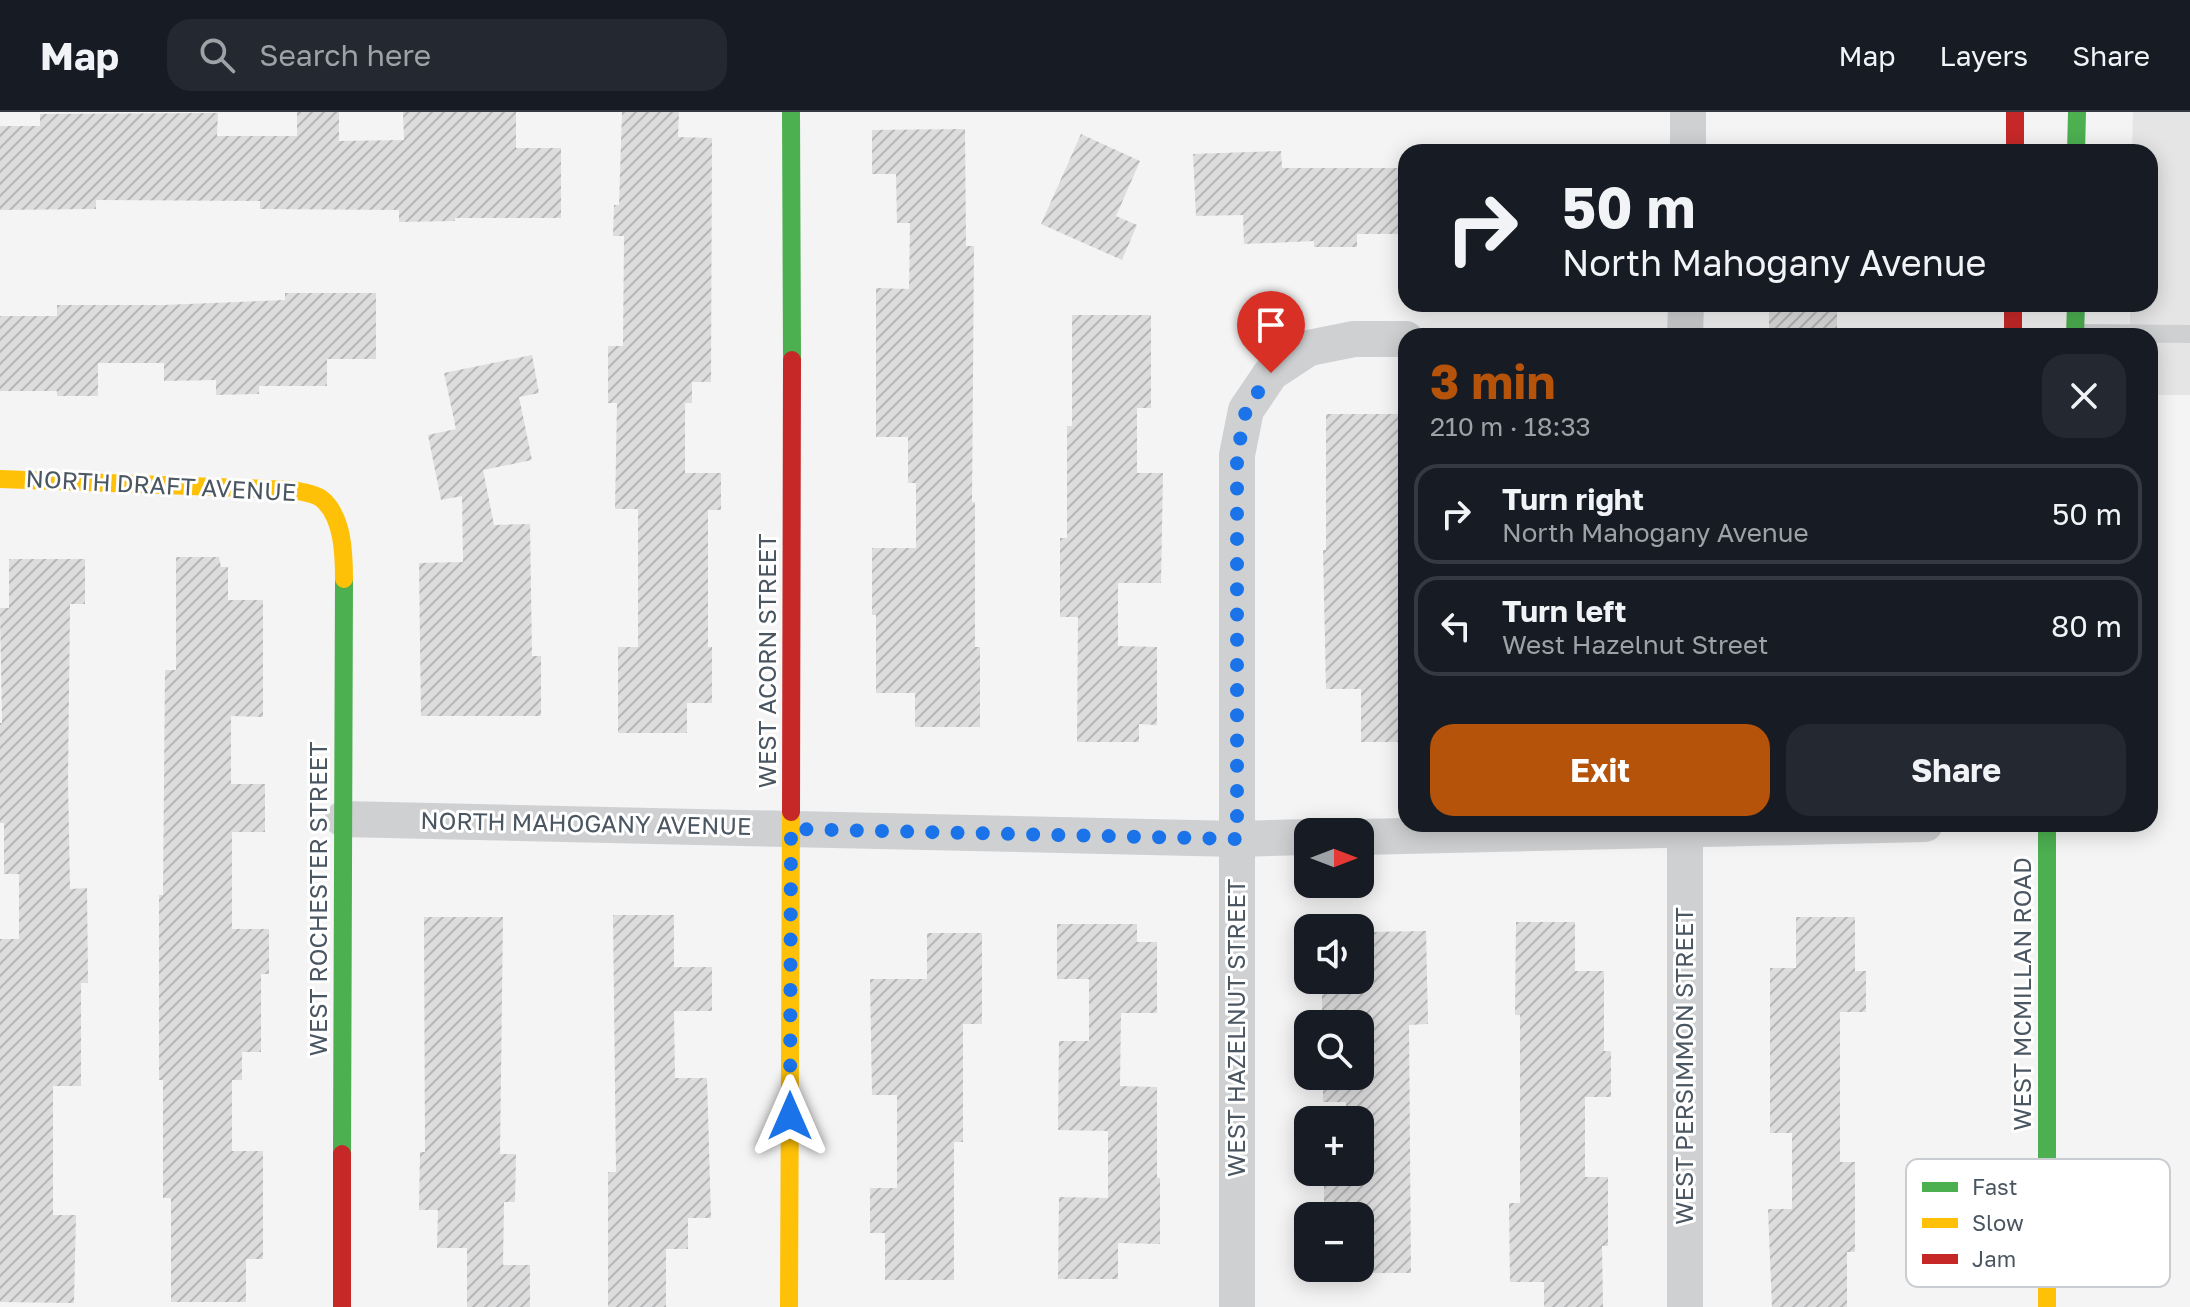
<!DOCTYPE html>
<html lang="en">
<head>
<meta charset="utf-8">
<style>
  body { margin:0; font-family:"Golos Text",sans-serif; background:#242831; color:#f1f3f6; height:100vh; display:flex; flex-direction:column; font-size:30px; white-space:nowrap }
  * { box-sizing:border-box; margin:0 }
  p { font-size:26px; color:#9ea1a6 }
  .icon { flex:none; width:44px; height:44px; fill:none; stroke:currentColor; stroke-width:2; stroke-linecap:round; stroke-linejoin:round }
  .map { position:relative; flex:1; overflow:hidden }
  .details { position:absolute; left:1398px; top:216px; width:760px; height:504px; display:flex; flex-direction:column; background:#171b24; border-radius:24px; box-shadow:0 4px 20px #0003 }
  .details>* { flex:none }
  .top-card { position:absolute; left:1398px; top:32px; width:760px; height:168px; border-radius:24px; box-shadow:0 4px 20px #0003; background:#171b24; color:#f1f3f6; overflow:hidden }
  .needle { width:52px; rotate:90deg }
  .controls { position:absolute; left:1294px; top:706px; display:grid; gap:16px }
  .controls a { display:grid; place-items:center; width:80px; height:80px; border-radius:16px; background:#171b24; box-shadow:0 4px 20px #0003; font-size:40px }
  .pin { position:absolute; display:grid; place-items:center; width:68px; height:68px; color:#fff; margin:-82px -34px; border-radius:50% 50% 50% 0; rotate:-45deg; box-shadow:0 0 8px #0007 }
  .pin .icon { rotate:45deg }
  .me { position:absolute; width:88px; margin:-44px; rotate:0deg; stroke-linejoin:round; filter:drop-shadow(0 0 6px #0008) }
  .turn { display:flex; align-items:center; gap:28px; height:168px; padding:0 32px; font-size:36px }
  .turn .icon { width:104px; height:104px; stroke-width:2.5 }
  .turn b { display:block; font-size:56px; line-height:68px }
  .round { display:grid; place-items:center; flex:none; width:84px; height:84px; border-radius:24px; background:#242831 }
  .summary { display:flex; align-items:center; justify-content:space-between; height:136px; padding:0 32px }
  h1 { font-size:48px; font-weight:700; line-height:60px; color:#b45309 }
  .action { display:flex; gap:16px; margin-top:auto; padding:16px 32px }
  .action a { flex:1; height:92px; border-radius:24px; background:#b45309; color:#fff; font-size:32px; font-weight:700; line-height:92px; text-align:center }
  .action a+a { background:#242831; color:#f1f3f6 }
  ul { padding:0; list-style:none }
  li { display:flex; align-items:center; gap:24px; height:100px; margin:0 16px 12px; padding:0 16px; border:4px solid #363941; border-radius:24px }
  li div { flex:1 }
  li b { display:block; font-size:30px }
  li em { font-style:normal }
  header { display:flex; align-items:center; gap:48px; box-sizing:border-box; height:112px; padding:0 40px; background:#171b24; border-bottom:2px solid #363941 }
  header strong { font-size:38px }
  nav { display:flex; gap:44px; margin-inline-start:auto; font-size:28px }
  .search { width:560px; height:72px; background:#242831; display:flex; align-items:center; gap:20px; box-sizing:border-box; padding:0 28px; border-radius:24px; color:#9ea1a6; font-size:30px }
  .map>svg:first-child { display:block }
  .education { fill:#e6e5e6 }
  .building { fill:url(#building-hatch) }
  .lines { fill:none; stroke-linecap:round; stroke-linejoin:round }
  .lane { stroke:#ced0d2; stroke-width:18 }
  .street { stroke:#ced0d2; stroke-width:36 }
  .fast { stroke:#4caf50; stroke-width:18 }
  .slow { stroke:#ffc107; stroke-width:18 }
  .jam { stroke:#c62828; stroke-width:18 }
  .route { stroke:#1a73e8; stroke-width:14; stroke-dasharray:0 25.2 }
  .labels { text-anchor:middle; stroke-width:6; stroke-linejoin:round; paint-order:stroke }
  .street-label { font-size:24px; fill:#4a5661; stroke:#fff }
  .key { fill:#fff; stroke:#c9ccd0; stroke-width:2 }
  .key-label { font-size:22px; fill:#4a5661 }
</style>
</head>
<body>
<header>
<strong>Map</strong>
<div class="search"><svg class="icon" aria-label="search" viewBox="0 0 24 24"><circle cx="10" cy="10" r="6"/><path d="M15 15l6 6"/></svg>Search here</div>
<nav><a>Map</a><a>Layers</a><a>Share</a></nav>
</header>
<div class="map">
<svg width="2190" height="1195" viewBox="0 0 2190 1195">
  <defs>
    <pattern id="building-hatch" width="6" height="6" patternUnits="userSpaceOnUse" patternTransform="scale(2)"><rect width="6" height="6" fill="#ddddde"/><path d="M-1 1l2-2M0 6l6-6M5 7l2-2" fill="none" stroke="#b5b6b7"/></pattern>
  </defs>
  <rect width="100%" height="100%" fill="#f4f4f4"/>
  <!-- education -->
  <path class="education" d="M 2133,0 L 2190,0 L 2190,283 L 2150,283 L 2150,224 L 2130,224 L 2130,192 L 2150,192 L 2150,40 L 2132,40 Z"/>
  <!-- building -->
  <g class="building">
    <path d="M 297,0 L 339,0 L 339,29 L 404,28 L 403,0 L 516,0 L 516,36 L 561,36 L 561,106 L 455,106 L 455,109 L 399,110 L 399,98 L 260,97 L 260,89 L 96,88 L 96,97 L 0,98 L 0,14 L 40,14 L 40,2 L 218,1 L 217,24 L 297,24 Z"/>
    <path d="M 622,0 L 679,0 L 678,25 L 712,26 L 711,270 L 692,270 L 692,291 L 685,291 L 685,361 L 721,361 L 721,398 L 708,398 L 708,535 L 712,535 L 712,591 L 687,591 L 687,621 L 618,621 L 618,535 L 638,535 L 638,397 L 615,397 L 617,291 L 608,291 L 608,234 L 623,234 L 624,124 L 613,124 L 614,93 L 619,93 Z"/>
    <path d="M 965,17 L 966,134 L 974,134 L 972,390 L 975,390 L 975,535 L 980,535 L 980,615 L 915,615 L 915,581 L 876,581 L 876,503 L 872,503 L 872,436 L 916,436 L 916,371 L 908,371 L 908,325 L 876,325 L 876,176 L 909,177 L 910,111 L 897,111 L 896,62 L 872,62 L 872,18 Z"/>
    <path d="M 1081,22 L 1140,49 L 1116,104 L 1137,113 L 1122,148 L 1041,112 Z"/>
    <path d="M 1281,39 L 1282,56 L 1403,56 L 1403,122 L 1357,122 L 1357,135 L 1314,135 L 1314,129 L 1244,132 L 1243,103 L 1196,104 L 1193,42 Z"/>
    <path d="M 285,181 L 376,181 L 376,247 L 327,247 L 327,274 L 259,274 L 259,282 L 216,283 L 216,268 L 164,269 L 164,251 L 98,251 L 98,284 L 57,284 L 57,279 L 0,279 L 0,204 L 57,204 L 57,193 L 163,193 L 285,188 Z"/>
    <rect x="1769" y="192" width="68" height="32"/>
    <path d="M 1072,203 L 1151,203 L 1151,296 L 1137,296 L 1137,361 L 1163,361 L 1161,471 L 1118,471 L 1118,534 L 1157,535 L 1157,613 L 1139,612 L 1139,630 L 1077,630 L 1078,505 L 1060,505 L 1060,426 L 1067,426 L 1067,314 L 1072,314 Z"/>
    <path d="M 532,243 L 539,281 L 519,285 L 532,348 L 483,358 L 494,413 L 530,412 L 532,544 L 541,544 L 541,604 L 421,604 L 419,451 L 463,450 L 462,384 L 441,388 L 428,323 L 456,317 L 444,261 Z"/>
    <path d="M 1326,302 L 1406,302 L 1406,630 L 1361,630 L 1361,577 L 1326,577 L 1323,438 L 1326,438 Z"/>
    <path d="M 176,445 L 219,445 L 221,455 L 228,455 L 228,488 L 263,488 L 263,605 L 231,604 L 231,672 L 265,672 L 265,720 L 232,720 L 232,817 L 269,817 L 269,862 L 261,862 L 261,940 L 242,940 L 242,968 L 232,968 L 232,1039 L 263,1039 L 263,1147 L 246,1147 L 246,1190 L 171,1190 L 171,1086 L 163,1086 L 163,968 L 159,968 L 159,783 L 163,783 L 165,558 L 176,558 Z"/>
    <path d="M 9,447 L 85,447 L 85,492 L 70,492 L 68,668 L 70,777 L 87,776 L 88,871 L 81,871 L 81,974 L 53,974 L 53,1103 L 76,1103 L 74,1191 L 0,1190 L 0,827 L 19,827 L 19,762 L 4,762 L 4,711 L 0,711 L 0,611 L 2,611 L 0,496 L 9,496 Z"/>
    <path d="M 613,803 L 674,803 L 674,855 L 712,855 L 712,899 L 674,899 L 675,966 L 707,966 L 711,1106 L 688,1106 L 688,1137 L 666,1137 L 666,1195 L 608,1195 L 608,1060 L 616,1060 Z"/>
    <path d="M 424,805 L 503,805 L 500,1042 L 516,1042 L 515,1090 L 504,1090 L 503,1153 L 530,1153 L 530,1195 L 467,1195 L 467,1136 L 437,1136 L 438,1098 L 419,1098 L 420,1040 L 425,1040 Z"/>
    <path d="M 1796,805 L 1855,805 L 1855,859 L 1866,859 L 1866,900 L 1840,900 L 1840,1050 L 1855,1050 L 1855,1140 L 1847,1140 L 1847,1195 L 1772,1195 L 1768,1097 L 1792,1097 L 1792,1021 L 1770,1021 L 1770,856 L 1796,856 Z"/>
    <path d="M 1516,810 L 1575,810 L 1575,859 L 1604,859 L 1604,939 L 1611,939 L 1611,985 L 1585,985 L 1585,1065 L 1608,1065 L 1608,1134 L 1602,1134 L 1603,1195 L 1544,1195 L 1544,1170 L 1510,1170 L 1509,1091 L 1520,1091 L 1520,903 L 1515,903 Z"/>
    <path d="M 1057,812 L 1137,812 L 1137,830 L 1157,830 L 1157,901 L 1121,901 L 1120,974 L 1157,975 L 1157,1066 L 1160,1066 L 1160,1132 L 1118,1131 L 1118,1167 L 1058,1167 L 1059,1085 L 1108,1086 L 1108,1019 L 1058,1018 L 1059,929 L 1089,929 L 1089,867 L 1057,867 Z"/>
    <path d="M 1426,819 L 1428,912 L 1409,913 L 1411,1161 L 1324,1161 L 1324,1156 L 1360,1156 L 1360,1104 L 1324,1104 L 1324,1068 L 1360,1068 L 1360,1008 L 1346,1008 L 1346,990 L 1323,990 L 1323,964 L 1360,964 L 1360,912 L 1322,912 L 1322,872 L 1367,871 L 1367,820 Z"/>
    <path d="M 927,821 L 982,821 L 982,912 L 963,912 L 963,1030 L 954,1030 L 954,1168 L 885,1168 L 885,1121 L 870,1121 L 870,1076 L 897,1076 L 897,983 L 872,983 L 870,867 L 927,867 Z"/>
  </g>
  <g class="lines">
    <!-- lane -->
    <path class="lane" d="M 2075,221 L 2190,222"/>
    <!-- street -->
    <g class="street">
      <path d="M 1688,40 L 1688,0"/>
      <path d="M 1685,224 L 1686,192"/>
      <path d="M 343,707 L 1237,727 L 1308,725"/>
      <path d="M 1360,725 L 1925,712"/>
      <path d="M 1237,1195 L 1237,343 L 1246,298 L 1271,261 L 1309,236 L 1354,227 L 1406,227"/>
      <path d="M 1685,1195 L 1685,712"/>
    </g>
    <!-- fast -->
    <g class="fast">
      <path d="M 791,0 L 792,248"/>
      <path d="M 2076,40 L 2077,0"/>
      <path d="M 2075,224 L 2076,192"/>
      <path d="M 2047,712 L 2047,1062"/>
      <path d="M 342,1042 L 344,467"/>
    </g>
    <!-- slow -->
    <g class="slow">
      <path d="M 0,367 L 293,378 C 302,380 317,382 323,388 C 343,406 344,442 344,467"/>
      <path d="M 2047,1062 L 2047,1195"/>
      <path d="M 789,1195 L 791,700"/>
    </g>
    <!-- jam -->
    <g class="jam">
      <path d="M 2015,0 L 2015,40"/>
      <path d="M 2013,192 L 2013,224"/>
      <path d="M 791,700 L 792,248"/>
      <path d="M 342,1195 L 342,1042"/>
    </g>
  </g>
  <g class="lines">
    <!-- route -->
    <path class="route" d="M 790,1004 L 791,717 L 1237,727 L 1237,343 L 1246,298 L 1271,261"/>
  </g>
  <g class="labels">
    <!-- street labels -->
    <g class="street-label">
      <text transform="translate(161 374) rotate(3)" y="8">NORTH DRAFT AVENUE</text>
      <text transform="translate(768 549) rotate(-90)" y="8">WEST ACORN STREET</text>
      <text transform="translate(586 712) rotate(1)" y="8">NORTH MAHOGANY AVENUE</text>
      <text transform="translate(319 787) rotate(-90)" y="8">WEST ROCHESTER STREET</text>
      <text transform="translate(2023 882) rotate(-90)" y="8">WEST MCMILLAN ROAD</text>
      <text transform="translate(1237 916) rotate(-90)" y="8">WEST HAZELNUT STREET</text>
      <text transform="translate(1685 954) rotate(-90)" y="8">WEST PERSIMMON STREET</text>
    </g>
  </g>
  <!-- legend -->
  <rect x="1906" y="1047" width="264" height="128" rx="12" class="key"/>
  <rect x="1922" y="1070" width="36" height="10" fill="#4caf50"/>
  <rect x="1922" y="1106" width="36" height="10" fill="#ffc107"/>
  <rect x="1922" y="1142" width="36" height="10" fill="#c62828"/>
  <g class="key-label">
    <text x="1972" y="1083">Fast</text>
    <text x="1972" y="1119">Slow</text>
    <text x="1972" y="1155">Jam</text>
  </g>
</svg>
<div class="controls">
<a><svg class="needle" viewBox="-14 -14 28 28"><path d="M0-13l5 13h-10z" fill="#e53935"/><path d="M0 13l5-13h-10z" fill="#9ea1a6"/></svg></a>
<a><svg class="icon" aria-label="sound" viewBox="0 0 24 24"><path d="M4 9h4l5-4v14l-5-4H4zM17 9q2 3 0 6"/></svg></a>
<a><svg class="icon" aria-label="search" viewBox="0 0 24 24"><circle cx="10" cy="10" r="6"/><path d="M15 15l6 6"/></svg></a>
<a>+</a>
<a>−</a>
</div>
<div class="pin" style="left:1271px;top:261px;background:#d93025"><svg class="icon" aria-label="arrive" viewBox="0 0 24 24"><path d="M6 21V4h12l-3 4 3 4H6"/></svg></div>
<svg class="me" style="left:790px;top:1004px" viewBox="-20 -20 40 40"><path d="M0-17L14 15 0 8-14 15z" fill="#1a73e8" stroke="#fff" stroke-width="4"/></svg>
<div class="top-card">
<div class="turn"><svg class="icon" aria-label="right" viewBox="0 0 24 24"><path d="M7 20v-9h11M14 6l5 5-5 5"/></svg><div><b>50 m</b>North Mahogany Avenue</div></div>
</div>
<section class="details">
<div class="summary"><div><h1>3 min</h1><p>210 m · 18:33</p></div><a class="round"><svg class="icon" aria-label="close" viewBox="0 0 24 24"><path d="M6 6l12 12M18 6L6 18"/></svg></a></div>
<ul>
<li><svg class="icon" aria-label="right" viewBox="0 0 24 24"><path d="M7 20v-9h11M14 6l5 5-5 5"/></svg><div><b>Turn right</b><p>North Mahogany Avenue</p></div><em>50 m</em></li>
<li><svg class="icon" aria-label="left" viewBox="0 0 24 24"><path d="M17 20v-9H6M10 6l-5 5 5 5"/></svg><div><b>Turn left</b><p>West Hazelnut Street</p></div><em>80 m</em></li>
</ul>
<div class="action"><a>Exit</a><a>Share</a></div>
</section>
</div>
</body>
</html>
